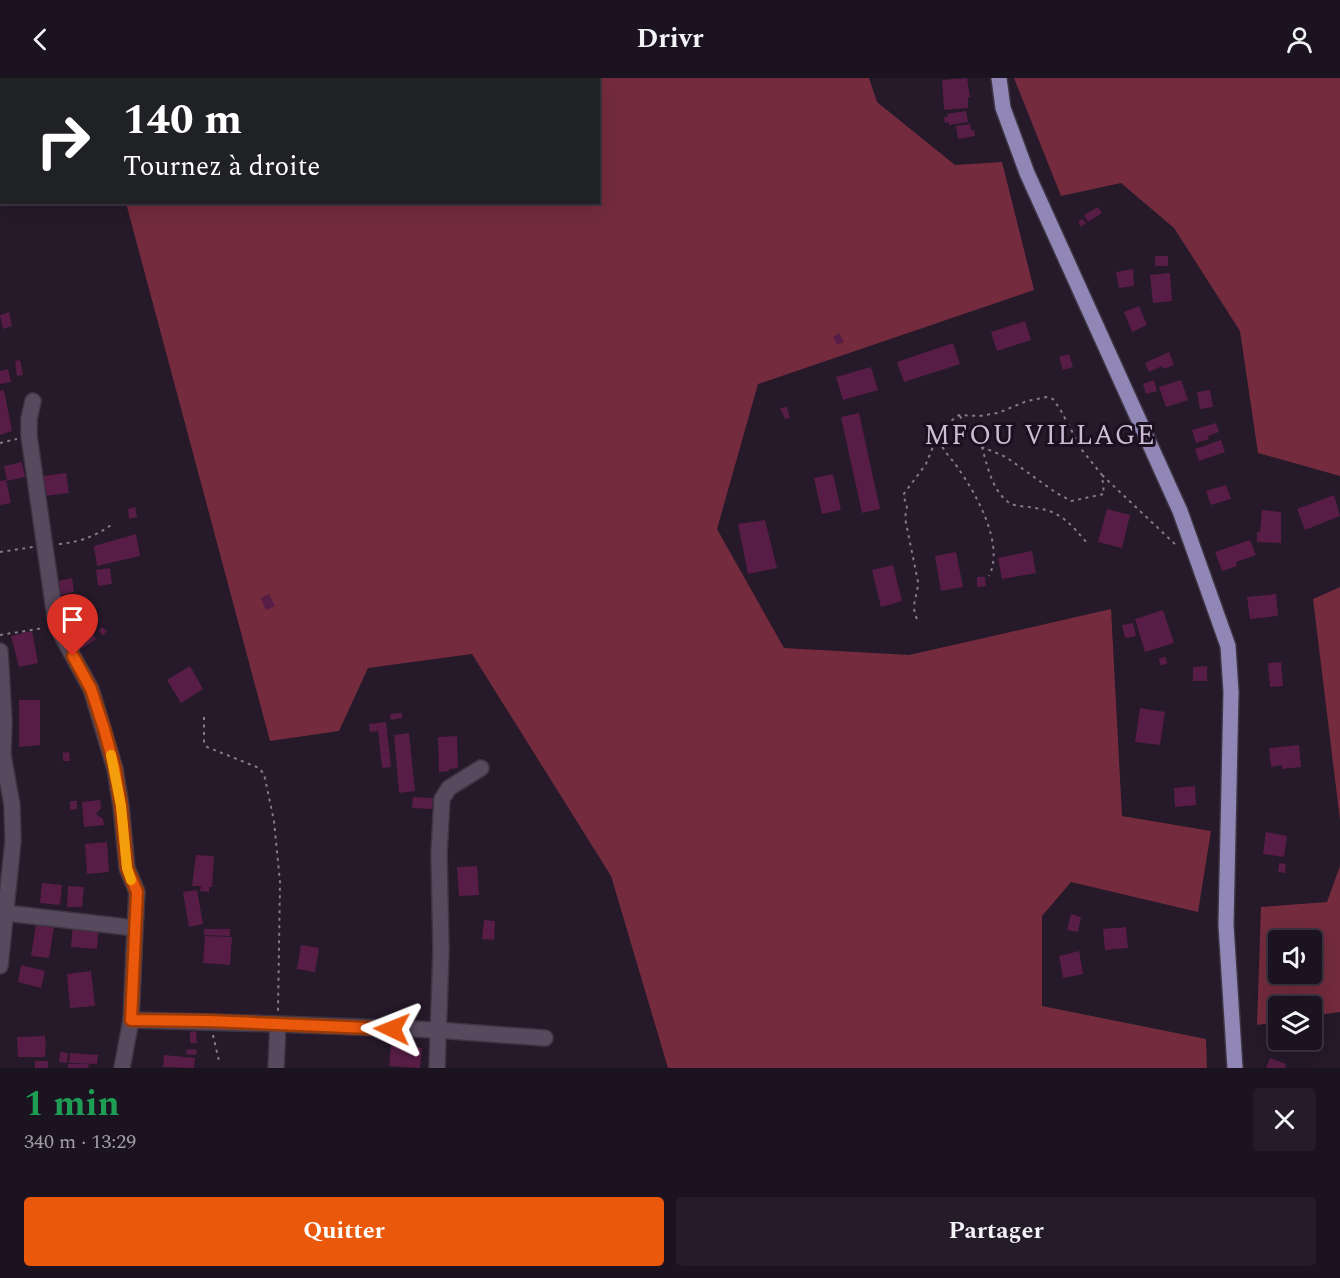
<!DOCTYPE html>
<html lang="fr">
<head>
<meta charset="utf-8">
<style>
  body { margin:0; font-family:Spectral,serif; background:#251c29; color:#f1f3f6; height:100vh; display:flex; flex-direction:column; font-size:22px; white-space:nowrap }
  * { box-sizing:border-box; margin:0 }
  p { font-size:20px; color:#a09ea5 }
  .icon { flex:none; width:33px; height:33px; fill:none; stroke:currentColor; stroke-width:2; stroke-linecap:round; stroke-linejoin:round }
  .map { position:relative; height:990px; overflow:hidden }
  .drawer { display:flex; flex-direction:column; background:#1c1320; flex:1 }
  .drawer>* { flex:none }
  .top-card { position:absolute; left:0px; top:0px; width:600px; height:126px; box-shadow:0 6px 24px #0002,0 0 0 2px #3a323e; background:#202124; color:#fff; overflow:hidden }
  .controls { position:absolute; left:1268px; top:852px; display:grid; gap:12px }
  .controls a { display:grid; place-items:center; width:54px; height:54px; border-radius:6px; background:#1c1320; box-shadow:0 6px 24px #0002,0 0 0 2px #3a323e; font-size:30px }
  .pin { position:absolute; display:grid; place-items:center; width:51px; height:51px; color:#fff; margin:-62px -26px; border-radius:50% 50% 50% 0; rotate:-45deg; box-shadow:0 0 6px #0007 }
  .pin .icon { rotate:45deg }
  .me { position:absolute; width:66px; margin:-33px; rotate:272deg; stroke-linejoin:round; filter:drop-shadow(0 0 4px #0008) }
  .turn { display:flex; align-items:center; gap:21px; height:126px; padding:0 24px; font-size:27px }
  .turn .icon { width:78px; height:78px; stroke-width:2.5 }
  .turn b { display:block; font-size:42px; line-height:51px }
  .round { display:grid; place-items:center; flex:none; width:63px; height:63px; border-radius:6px; background:#251c29 }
  .head { display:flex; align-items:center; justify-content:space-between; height:102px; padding:0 24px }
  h1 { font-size:36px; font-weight:700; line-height:45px; color:#1e9e55 }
  .action { display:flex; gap:12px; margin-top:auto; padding:12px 24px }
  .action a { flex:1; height:69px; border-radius:6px; background:#ea580c; color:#fff; font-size:24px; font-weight:700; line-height:69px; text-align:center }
  .action a+a { background:#251c29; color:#f1f3f6 }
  header { display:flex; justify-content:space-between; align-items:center; height:78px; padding:0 24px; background:#1c1320; font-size:27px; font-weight:700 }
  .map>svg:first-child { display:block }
  .forest { fill:#732b3d; fill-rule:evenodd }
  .building { fill:#581d46 }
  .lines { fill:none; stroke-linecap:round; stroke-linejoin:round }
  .minor-casing { stroke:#3e3543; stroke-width:18 }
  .major-casing { stroke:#3e3543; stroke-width:18 }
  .path { stroke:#847a88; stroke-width:2; stroke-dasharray:3 4.5; stroke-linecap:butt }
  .minor { stroke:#584a5e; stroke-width:15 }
  .major { stroke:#9087b6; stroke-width:15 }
  .route-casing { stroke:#983908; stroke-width:15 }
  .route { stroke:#ea580c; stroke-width:10 }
  .slow { stroke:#f59e0b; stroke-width:10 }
  .labels { text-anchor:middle; stroke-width:6; stroke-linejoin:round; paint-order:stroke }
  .quarter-label { font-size:27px; letter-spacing:1.5px; fill:#cdbdd4; stroke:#1b1020 }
</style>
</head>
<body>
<header><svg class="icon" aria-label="back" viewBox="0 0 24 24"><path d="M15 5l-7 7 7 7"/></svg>Drivr<svg class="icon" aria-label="person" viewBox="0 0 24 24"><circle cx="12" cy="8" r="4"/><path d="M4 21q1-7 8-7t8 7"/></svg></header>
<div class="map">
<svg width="1340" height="990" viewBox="0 0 1340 990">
  <rect width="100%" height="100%" fill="#25192a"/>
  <!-- forest -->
  <g class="forest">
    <path d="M 0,0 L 869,0 L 877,24 L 955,87 L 1002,84 L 1034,212 L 758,306 L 717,451 L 784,570 L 909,577 L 1111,531 L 1122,738 L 1211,753 L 1198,834 L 1071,804 L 1042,838 L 1042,928 L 1206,961 L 1207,990 L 668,990 L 611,798 L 472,576 L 368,590 L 339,653 L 270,663 L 126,125 L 598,124 L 598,2 L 2,2 L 0,60 Z"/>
    <path d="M 1014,0 L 1340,0 L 1340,398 L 1258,375 L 1240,253 L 1174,150 L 1121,105 L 1061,118 Z"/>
    <path d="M 1340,509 L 1340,742 L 1313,521 Z"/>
    <path d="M 1340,788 L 1340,934 L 1311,938 L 1311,928 L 1278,928 L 1278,944 L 1257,947 L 1261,829 L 1327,824 ZM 1311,862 L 1311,896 L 1278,896 L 1278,862 Z"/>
  </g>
  <!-- building -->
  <g class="building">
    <path d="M 967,0 L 970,19 L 968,19 L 968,30 L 944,32 L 942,2 Z"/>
    <path d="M 966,33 L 968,44 L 949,47 L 949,44 L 945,45 L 944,39 L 948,39 L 947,36 Z"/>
    <path d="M 970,46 L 971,52 L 974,52 L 975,58 L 958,61 L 956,48 Z"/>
    <path d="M 1098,129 L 1102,135 L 1088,144 L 1084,137 Z"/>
    <path d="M 1082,141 L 1086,145 L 1081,149 L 1078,144 Z"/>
    <rect x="1155" y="178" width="13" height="10"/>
    <path d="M 1133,191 L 1134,208 L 1119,210 L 1116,194 Z"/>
    <path d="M 1170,195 L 1172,223 L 1153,225 L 1150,197 Z"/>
    <path d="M 1139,228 L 1147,247 L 1132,254 L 1124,234 Z"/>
    <path d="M 9,234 L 12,248 L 3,251 L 0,237 Z"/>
    <path d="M 1025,243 L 1031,262 L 997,273 L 991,254 Z"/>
    <path d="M 839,255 L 844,264 L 837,267 L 833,259 Z"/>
    <path d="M 953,265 L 960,286 L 904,304 L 897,284 Z"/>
    <path d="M 1169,274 L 1174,287 L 1164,291 L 1162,288 L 1149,294 L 1145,285 Z"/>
    <path d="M 1069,276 L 1073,289 L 1063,292 L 1059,279 Z"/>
    <path d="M 20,282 L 23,297 L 17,298 L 15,283 Z"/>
    <path d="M 871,289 L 878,312 L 843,322 L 836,299 Z"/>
    <path d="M 8,291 L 11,304 L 0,306 L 0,293 Z"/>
    <path d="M 1154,302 L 1157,313 L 1146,316 L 1143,306 Z"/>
    <path d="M 1181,302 L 1188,322 L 1166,329 L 1159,309 Z"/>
    <path d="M 4,312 L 12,353 L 0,357 L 0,313 Z"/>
    <path d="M 1210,312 L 1213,329 L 1200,331 L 1197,314 Z"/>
    <path d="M 787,329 L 790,340 L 785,341 L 780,330 Z"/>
    <path d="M 859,335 L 880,431 L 862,435 L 841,339 Z"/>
    <path d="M 1216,345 L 1219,354 L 1208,358 L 1209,361 L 1196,365 L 1192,352 Z"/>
    <path d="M 1221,362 L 1225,374 L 1199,383 L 1195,371 Z"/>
    <path d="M 22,384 L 25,399 L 7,403 L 4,388 Z"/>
    <path d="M 66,395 L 69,415 L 45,418 L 43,398 Z"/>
    <path d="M 833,396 L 841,432 L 822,436 L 814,400 Z"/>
    <path d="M 6,402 L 11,425 L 0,427 L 0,403 Z"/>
    <path d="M 1226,407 L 1231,421 L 1211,427 L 1206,413 Z"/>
    <path d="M 1334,417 L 1340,438 L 1305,452 L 1297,431 Z"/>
    <path d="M 135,429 L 137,439 L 129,441 L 128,431 Z"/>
    <path d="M 1107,431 L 1130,437 L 1122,470 L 1098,464 Z"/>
    <path d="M 1262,432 L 1281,434 L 1281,465 L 1257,464 L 1257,454 L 1260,454 Z"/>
    <path d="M 765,442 L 777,490 L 748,496 L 738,446 Z"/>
    <path d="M 136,456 L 140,478 L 97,488 L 94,468 Z"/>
    <path d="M 1250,462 L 1256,477 L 1236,484 L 1237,488 L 1222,493 L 1215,474 Z"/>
    <path d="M 1032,473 L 1036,495 L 1002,501 L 998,480 Z"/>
    <path d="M 956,474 L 963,509 L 941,513 L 935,478 Z"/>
    <path d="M 893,487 L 902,523 L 881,529 L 872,492 Z"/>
    <path d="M 110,490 L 112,506 L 98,508 L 96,492 Z"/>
    <path d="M 977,499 L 985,499 L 986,508 L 977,509 Z"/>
    <path d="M 72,500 L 74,514 L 56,518 L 54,504 Z"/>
    <path d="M 269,516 L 275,528 L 266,532 L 261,520 Z"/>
    <path d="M 1276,516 L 1278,538 L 1250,541 L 1247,519 Z"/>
    <path d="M 1163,532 L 1174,565 L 1145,574 L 1135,541 Z"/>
    <path d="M 1133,545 L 1136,558 L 1125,560 L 1122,547 Z"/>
    <path d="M 86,547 L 96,561 L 78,573 L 69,559 Z"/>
    <path d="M 102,549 L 107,553 L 103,557 L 99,553 Z"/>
    <path d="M 32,553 L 38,585 L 19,589 L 11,558 Z"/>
    <path d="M 1166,579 L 1167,586 L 1160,587 L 1159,580 Z"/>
    <path d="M 1281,584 L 1283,608 L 1270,609 L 1268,585 Z"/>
    <path d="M 190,588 L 203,611 L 181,625 L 167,602 Z"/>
    <path d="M 1207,588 L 1207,603 L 1193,603 L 1193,589 Z"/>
    <path d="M 19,622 L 40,622 L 40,667 L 19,669 Z"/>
    <path d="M 1140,630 L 1165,634 L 1160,667 L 1135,664 Z"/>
    <path d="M 402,635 L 402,640 L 391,642 L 390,636 Z"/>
    <path d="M 386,644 L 391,689 L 382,690 L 378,653 L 370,654 L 369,646 Z"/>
    <path d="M 409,655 L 415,713 L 399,715 L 394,657 Z"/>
    <path d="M 457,658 L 458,690 L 449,691 L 450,693 L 439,694 L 438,659 Z"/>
    <path d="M 1299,667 L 1301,689 L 1282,691 L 1282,687 L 1271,689 L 1269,670 Z"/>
    <path d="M 69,674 L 70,683 L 63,683 L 63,675 Z"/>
    <path d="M 1195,708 L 1196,727 L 1175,729 L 1174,710 Z"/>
    <path d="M 413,719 L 433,720 L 432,731 L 412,730 Z"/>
    <path d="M 100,722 L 101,730 L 96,736 L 103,741 L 104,747 L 84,749 L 82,724 Z"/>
    <path d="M 70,723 L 77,723 L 77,731 L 70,732 Z"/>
    <path d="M 1266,754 L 1287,758 L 1284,779 L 1263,776 Z"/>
    <path d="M 107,764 L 109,794 L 87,796 L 85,766 Z"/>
    <path d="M 196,777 L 214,778 L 212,809 L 209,809 L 209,814 L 200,813 L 201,808 L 192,808 Z"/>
    <path d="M 1279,785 L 1286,786 L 1285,795 L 1278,794 Z"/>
    <path d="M 477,788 L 479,817 L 459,818 L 457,789 Z"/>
    <path d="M 42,805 L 62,807 L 60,827 L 40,825 Z"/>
    <path d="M 68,808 L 84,809 L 82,829 L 67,829 Z"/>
    <path d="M 197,812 L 203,846 L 189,849 L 183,814 Z"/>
    <path d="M 1071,836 L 1081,839 L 1078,854 L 1067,852 Z"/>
    <path d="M 484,842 L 495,843 L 494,862 L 482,861 Z"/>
    <path d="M 36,846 L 54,849 L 49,880 L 31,878 Z"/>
    <path d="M 73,846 L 99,848 L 97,871 L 71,869 Z"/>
    <path d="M 1126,849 L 1128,870 L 1105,872 L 1103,851 Z"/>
    <path d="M 204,851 L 230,851 L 230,858 L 204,857 Z"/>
    <path d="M 205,858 L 232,859 L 230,887 L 203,885 Z"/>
    <path d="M 301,867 L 319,870 L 315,894 L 297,891 Z"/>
    <path d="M 1079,873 L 1083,896 L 1063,900 L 1059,878 Z"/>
    <path d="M 21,887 L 45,893 L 41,910 L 18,904 Z"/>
    <path d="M 91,893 L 95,928 L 70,930 L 67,896 Z"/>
    <path d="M 196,953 L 197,965 L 190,965 L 190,954 Z"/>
    <path d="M 45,958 L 45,964 L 46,964 L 45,979 L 18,979 L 17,959 Z"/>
    <path d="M 391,967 L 422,970 L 420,990 L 389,988 Z"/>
    <path d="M 187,971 L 197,972 L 196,977 L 186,976 Z"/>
    <path d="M 60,974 L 68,975 L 67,985 L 59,984 Z"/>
    <path d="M 70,975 L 98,977 L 97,986 L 69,985 Z"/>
    <path d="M 164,977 L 195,980 L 194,990 L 163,989 Z"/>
    <path d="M 1270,980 L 1286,986 L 1285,990 L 1266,990 Z"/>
    <rect x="35" y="983" width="13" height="7"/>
    <path d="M 68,986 L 89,986 L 88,990 L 68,990 Z"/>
  </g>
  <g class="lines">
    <!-- minor casing -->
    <g class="minor-casing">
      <g id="minor">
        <path d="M 33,323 L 29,341 L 29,358 L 55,539 L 63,560 L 91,611 L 115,691 L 121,728 L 127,790 L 137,814 L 135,850"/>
        <path d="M 0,573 L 4,643 L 3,677 L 12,727 L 13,763 L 0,888"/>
        <path d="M 6,835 L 135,850 L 131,942 L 122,990"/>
        <path d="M 131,942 L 278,946 L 276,990"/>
        <path d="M 278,946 L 437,952 L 545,960"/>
        <path d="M 437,990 L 441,873 L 439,775 L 442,721 L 449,710 L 481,690"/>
      </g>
    </g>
    <!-- major casing -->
    <g class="major-casing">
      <path id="major" d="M 999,0 L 1003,30 L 1027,95 L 1180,433 L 1228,568 L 1231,614 L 1226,847 L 1235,990"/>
    </g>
    <!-- path -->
    <g class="path">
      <path d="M 940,354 C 939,372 949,376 958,390 C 976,416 1005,466 989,498"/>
      <path d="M 0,365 L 17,361"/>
      <path d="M 982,369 C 987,387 992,412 1008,424 C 1014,429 1027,428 1035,430 C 1062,433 1071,447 1088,466"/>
      <path d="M 1102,397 L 1178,469"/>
      <path d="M 59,466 C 81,464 96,458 114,445"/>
      <path d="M 0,474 L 33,469"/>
      <path d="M 917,541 C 910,527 918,518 918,504 L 905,440 L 907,428 L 903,417 L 926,386 L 940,351 L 959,337 L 979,338 L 998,335 L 1027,323 L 1047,319 L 1053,321 L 1060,331 L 1082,372 L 1102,397 L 1104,416 L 1071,423 L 1055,414 L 1006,379 L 982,369 L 959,337"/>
      <path d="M 0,557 L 44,550"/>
      <path d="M 204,639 L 204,665 L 207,669 L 259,690 L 264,696 L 274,743 L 280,804 L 278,933"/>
      <path d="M 213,957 L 219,983"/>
    </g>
    <!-- minor -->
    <use href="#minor" class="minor"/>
    <!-- major -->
    <use href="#major" class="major"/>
  </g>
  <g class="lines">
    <!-- route casing -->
    <g class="route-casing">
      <path id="route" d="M 73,578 L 91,611 L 104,651 L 115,691 L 121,728 L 127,790 L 137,814 L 131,942 L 209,943 L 392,951"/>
    </g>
    <!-- route -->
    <use href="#route" class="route"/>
    <!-- slow -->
    <path class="slow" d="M 111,677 L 121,728 L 127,790 L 131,802"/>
  </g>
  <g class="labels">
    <!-- quarter labels -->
    <g class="quarter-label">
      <text x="1040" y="366">MFOU VILLAGE</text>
    </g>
  </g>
</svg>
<div class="controls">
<a><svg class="icon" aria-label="sound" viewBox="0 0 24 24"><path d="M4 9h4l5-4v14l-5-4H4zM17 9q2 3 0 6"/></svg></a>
<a><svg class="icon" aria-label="layers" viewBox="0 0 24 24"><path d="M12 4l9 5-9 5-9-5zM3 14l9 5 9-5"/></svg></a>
</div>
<div class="pin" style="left:73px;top:578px;background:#d93025"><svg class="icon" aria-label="arrive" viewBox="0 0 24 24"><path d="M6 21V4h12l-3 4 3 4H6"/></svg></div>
<svg class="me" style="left:392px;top:951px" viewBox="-20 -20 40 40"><path d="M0-17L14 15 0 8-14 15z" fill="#ea580c" stroke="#fff" stroke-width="4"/></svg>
<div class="top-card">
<div class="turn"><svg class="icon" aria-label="right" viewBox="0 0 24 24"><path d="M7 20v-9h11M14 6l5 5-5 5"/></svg><div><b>140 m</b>Tournez à droite</div></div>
</div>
</div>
<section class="drawer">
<div class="head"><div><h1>1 min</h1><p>340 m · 13:29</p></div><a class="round"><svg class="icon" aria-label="close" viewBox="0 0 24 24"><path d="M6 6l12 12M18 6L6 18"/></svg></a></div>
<div class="action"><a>Quitter</a><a>Partager</a></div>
</section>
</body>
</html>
